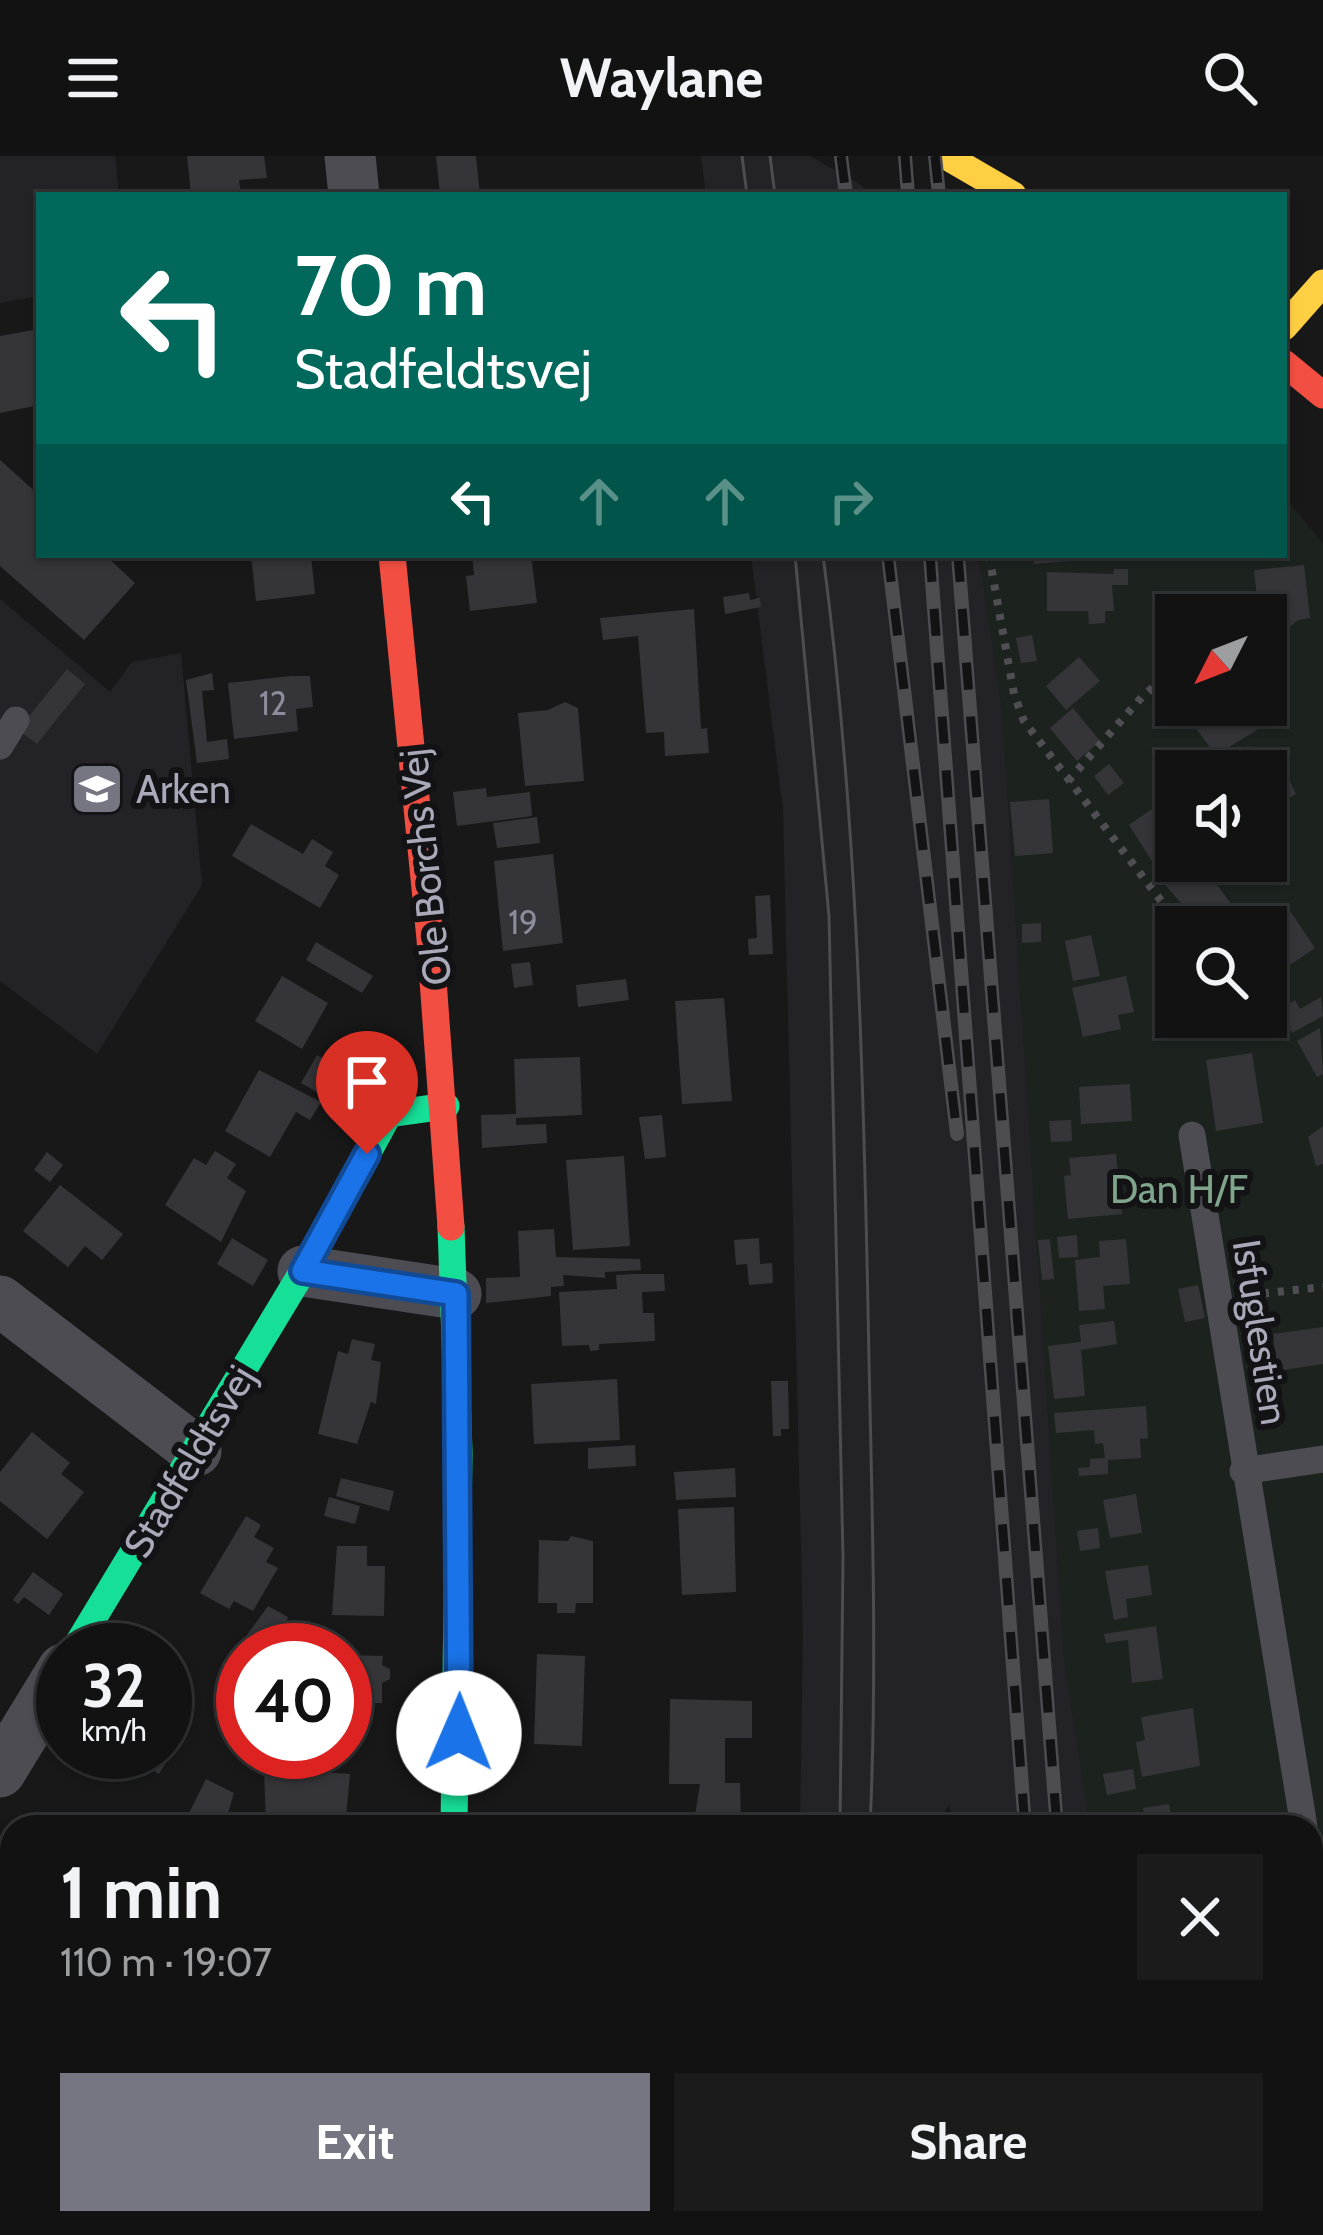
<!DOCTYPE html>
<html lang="en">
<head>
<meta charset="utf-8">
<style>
  body { margin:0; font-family:Cabin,sans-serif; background:#1b1b1c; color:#f1f3f6; height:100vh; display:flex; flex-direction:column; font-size:45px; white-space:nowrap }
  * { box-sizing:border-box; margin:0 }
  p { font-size:39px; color:#9c9ea0 }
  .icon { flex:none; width:66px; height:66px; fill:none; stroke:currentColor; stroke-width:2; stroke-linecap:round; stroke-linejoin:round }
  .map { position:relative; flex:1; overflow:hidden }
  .sheet { position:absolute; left:0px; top:1659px; width:1323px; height:420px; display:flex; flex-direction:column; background:#121213; border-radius:36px 36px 0 0; box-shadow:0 3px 9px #0004,0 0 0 3px #313233 }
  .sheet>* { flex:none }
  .top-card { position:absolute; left:36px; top:36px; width:1251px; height:366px; border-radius:0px; box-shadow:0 3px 9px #0004,0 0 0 3px #313233; background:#00695c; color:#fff; overflow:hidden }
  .needle { width:78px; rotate:228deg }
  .buttons { position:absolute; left:1155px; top:438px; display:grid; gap:24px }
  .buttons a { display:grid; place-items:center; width:132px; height:132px; border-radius:0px; background:#121213; box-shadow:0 3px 9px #0004,0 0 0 3px #313233; font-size:60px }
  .speed { position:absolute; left:36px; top:1467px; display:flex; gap:24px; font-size:60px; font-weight:700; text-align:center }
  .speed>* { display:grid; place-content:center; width:156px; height:156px; border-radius:50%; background:#121213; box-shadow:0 3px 9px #0004,0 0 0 3px #313233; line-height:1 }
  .speed small { font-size:30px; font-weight:400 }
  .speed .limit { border:18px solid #d22; background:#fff; color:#111 }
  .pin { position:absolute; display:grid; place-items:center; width:102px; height:102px; color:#fff; margin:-123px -51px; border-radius:50% 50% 50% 0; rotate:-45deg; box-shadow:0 0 12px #0007 }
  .pin .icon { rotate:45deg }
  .me { position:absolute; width:132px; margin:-66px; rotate:1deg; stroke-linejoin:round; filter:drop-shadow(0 0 9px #0008) }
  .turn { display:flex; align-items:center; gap:42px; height:252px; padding:0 60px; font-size:54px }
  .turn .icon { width:156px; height:156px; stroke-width:2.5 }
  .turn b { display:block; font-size:84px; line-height:102px }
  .lanes { display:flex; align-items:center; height:114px; padding:0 60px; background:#0003; justify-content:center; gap:60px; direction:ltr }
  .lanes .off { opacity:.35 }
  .round { display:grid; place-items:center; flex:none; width:126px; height:126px; border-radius:0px; background:#1b1b1c }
  .overview { display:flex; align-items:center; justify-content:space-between; height:204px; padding:0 60px }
  h1 { font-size:72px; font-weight:700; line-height:90px }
  .button { display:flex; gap:24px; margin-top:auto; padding:24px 60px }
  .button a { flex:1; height:138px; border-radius:0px; background:#767682; color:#fff; font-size:48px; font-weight:700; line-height:138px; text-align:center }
  .button a+a { background:#1b1b1c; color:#f1f3f6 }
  header { display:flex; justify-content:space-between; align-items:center; height:156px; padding:0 60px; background:#121213; font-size:54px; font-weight:700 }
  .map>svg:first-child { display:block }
  .built { fill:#232226 }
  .green { fill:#1c231f; fill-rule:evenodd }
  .building { fill:#353539 }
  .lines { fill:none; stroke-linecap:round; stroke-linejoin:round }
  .path { stroke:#4e4e53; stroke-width:8; stroke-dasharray:6 9; stroke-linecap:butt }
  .lane { stroke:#4d4c52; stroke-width:27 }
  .street { stroke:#4d4c52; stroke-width:51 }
  .fast { stroke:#16e098; stroke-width:27 }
  .slow { stroke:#ffcf43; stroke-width:27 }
  .jam { stroke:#f24e42; stroke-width:27 }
  .tram { stroke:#4c4c51; stroke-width:3 }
  .rail-casing { stroke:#4c4c51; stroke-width:14 }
  .rail { stroke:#131215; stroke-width:9; stroke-dasharray:27; stroke-linecap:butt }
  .route-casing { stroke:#114b97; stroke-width:30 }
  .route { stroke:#1a73e8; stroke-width:21 }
  .labels { text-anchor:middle; stroke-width:12; stroke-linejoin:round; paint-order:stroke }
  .number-label { font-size:33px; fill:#8c8c9a }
  .poi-label { font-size:39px; fill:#a9a9ba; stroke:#131215; text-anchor:start }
  .street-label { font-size:39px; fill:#a9a9ba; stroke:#131215 }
  .park-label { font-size:39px; fill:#7fa68c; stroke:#131215 }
</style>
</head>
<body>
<header><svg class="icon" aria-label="menu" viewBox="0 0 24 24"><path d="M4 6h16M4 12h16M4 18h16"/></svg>Waylane<svg class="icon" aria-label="search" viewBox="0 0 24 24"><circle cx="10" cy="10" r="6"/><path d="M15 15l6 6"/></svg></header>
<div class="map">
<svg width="1323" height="2079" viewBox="0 0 1323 2079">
  <rect width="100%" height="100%" fill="#181819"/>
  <!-- built -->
  <g class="built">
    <path d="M 0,0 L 115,0 L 119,39 L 39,39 L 39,140 L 0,147 Z"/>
    <path d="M 701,0 L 810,0 L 863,30 L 864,39 L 706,39 Z"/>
    <path d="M 751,399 L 979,399 L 1002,553 L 1064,1502 L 1090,1671 L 953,1671 L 949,1649 L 934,1671 L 800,1671 L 803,1478 L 783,654 Z"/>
    <path d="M 0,443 L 110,536 L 132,506 L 181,497 L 202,729 L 97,898 L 0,825 Z"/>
    <path d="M 1001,2067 L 1144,2067 L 1146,2079 L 1002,2079 Z"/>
  </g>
  <!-- green -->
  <g class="green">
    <path d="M 1284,340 L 1323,388 L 1323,2079 L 1146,2079 L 1144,2067 L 1311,2067 L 1311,1671 L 1090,1671 L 1064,1502 L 1002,553 L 979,399 L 1284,399 ZM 1176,459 L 1266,459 L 1266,549 L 1176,549 ZM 1176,615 L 1266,615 L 1266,705 L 1176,705 ZM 1176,771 L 1266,771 L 1266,861 L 1176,861 Z"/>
    <path d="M 841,2067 L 1001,2067 L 1002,2079 L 838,2079 Z"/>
  </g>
  <!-- building -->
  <g class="building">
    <path d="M 187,0 L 264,0 L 267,22 L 239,24 L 241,39 L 191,39 Z"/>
    <path d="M 436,0 L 476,0 L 480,39 L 440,39 Z"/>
    <path d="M 39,173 L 39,249 L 0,257 L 0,180 Z"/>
    <path d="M 0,304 L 39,339 L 39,399 L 105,399 L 135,427 L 84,484 L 0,410 Z"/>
    <path d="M 251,399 L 311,399 L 315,438 L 256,445 Z"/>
    <path d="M 472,399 L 531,399 L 537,447 L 470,455 L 466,420 L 474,419 Z"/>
    <path d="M 1033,399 L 1103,399 L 1103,402 L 1034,408 Z"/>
    <path d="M 1304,409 L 1310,462 L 1298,464 L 1286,474 L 1277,467 L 1277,440 L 1257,442 L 1254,414 Z"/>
    <path d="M 1114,413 L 1128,413 L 1128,429 L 1112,429 L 1114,455 L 1105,455 L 1105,467 L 1089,468 L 1088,455 L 1047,455 L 1047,416 L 1113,418 Z"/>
    <path d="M 749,437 L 750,444 L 760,442 L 761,451 L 725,458 L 723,441 Z"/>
    <path d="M 694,453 L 701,573 L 707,572 L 709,597 L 665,600 L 664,576 L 646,577 L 638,480 L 603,484 L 600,462 Z"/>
    <path d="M 1032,479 L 1037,505 L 1021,507 L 1016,482 Z"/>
    <path d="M 1079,501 L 1100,525 L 1066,554 L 1046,530 Z"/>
    <path d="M 67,513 L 85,528 L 37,588 L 18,574 Z"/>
    <path d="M 212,517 L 214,534 L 202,535 L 207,586 L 227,583 L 229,603 L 197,607 L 186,524 Z"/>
    <path d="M 291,520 L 310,520 L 313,551 L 296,553 L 298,575 L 234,583 L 228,527 Z"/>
    <path d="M 565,546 L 578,552 L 584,625 L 525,630 L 518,557 L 548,554 Z"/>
    <path d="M 1178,549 L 1220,549 L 1225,557 L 1247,549 L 1260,572 L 1216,599 Z"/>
    <path d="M 1073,552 L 1100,585 L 1077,605 L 1050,572 Z"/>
    <path d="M 1248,590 L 1270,599 L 1263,615 L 1223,615 L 1219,606 Z"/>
    <path d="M 1109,608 L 1124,627 L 1108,639 L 1094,620 Z"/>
    <path d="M 1266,621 L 1272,631 L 1288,622 L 1296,638 L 1266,655 Z"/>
    <path d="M 486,632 L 487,641 L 530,636 L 532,660 L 457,670 L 453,636 Z"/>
    <path d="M 1176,636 L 1176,695 L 1161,704 L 1166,711 L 1159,716 L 1129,669 Z"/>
    <path d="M 1049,643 L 1053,697 L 1015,700 L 1010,646 Z"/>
    <path d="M 537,661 L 540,687 L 497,692 L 493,667 Z"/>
    <path d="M 251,668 L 303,698 L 312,683 L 333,696 L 325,710 L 339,719 L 320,752 L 232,700 Z"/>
    <path d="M 553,698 L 563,787 L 503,795 L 494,705 Z"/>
    <path d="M 1188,705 L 1225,705 L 1232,714 L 1215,726 L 1237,756 L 1215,771 L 1202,771 L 1161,724 Z"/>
    <path d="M 770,739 L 773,798 L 749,799 L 748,783 L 757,782 L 755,740 Z"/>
    <path d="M 1290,755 L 1315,792 L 1266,825 L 1266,771 Z"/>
    <path d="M 1041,767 L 1041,786 L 1022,787 L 1022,768 Z"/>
    <path d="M 1091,779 L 1100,820 L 1073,825 L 1065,785 Z"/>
    <path d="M 316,786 L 373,820 L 362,837 L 306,804 Z"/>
    <path d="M 530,806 L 533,829 L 514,832 L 511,808 Z"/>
    <path d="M 282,820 L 328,847 L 302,893 L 255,865 Z"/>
    <path d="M 1126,820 L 1134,856 L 1118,859 L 1121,873 L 1083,881 L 1072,832 Z"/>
    <path d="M 626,823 L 629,844 L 578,851 L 576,829 Z"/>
    <path d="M 1321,841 L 1323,860 L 1292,877 L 1279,854 L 1295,844 L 1300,853 Z"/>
    <path d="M 724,842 L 732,945 L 682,948 L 675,845 Z"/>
    <path d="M 1320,872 L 1323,918 L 1317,921 L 1297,885 Z"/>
    <path d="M 1252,897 L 1263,967 L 1216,975 L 1206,904 Z"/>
    <path d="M 317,899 L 368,929 L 352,956 L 301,927 Z"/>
    <path d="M 580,901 L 582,959 L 516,962 L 516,969 L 546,968 L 547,987 L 482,992 L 481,959 L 516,958 L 514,903 Z"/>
    <path d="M 259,914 L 321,946 L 310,964 L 296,956 L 270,1001 L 225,975 Z"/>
    <path d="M 1130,928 L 1132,965 L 1081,968 L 1079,931 Z"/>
    <path d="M 662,959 L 666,1001 L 645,1003 L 639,961 Z"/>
    <path d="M 1071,964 L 1072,985 L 1051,986 L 1049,965 Z"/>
    <path d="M 1323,970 L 1323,1008 L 1316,1010 L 1308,981 Z"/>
    <path d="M 215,995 L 236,1008 L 227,1022 L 246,1035 L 221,1086 L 165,1049 L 194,1002 L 206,1009 Z"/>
    <path d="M 47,996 L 63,1009 L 50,1026 L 34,1014 Z"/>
    <path d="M 1116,998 L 1122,1058 L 1068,1063 L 1064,1020 L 1071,1019 L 1069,1002 Z"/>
    <path d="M 624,1000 L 630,1090 L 573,1094 L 566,1004 Z"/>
    <path d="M 60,1029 L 123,1078 L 102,1104 L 85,1090 L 68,1111 L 23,1075 Z"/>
    <path d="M 554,1073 L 556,1101 L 640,1103 L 641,1114 L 605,1116 L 605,1122 L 563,1119 L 564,1130 L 551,1131 L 551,1140 L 486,1147 L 486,1122 L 520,1121 L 518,1075 Z"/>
    <path d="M 1077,1079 L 1078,1101 L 1059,1102 L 1057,1081 Z"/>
    <path d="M 232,1082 L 268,1104 L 253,1130 L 217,1108 Z"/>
    <path d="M 759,1082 L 760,1108 L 772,1107 L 773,1127 L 749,1129 L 747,1108 L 736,1109 L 734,1084 Z"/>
    <path d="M 1050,1083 L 1054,1123 L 1042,1124 L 1038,1084 Z"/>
    <path d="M 1126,1083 L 1130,1128 L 1103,1130 L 1105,1153 L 1079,1155 L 1075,1104 L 1100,1101 L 1099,1085 Z"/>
    <path d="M 633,1118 L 664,1118 L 665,1135 L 642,1136 L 643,1157 L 654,1157 L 655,1185 L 599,1188 L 599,1194 L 590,1195 L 589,1189 L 562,1190 L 559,1136 L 617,1133 L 616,1119 Z"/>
    <path d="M 1198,1129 L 1205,1162 L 1185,1166 L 1178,1133 Z"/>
    <path d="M 1114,1165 L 1117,1188 L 1081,1194 L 1085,1240 L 1054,1243 L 1048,1190 L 1081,1186 L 1079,1169 Z"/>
    <path d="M 1323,1171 L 1323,1208 L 1277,1215 L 1273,1178 Z"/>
    <path d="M 352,1183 L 375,1188 L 371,1204 L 381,1206 L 376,1248 L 371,1246 L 357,1288 L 318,1278 L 338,1195 L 348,1198 Z"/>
    <path d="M 617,1223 L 620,1284 L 534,1288 L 531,1228 Z"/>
    <path d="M 771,1225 L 788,1225 L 789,1273 L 781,1273 L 781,1280 L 773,1280 Z"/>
    <path d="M 1146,1250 L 1148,1282 L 1140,1283 L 1141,1302 L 1108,1304 L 1108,1318 L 1079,1320 L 1078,1312 L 1090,1311 L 1090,1303 L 1105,1302 L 1103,1287 L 1095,1288 L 1094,1274 L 1056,1277 L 1054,1257 Z"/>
    <path d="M 32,1276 L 70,1307 L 61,1318 L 84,1336 L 47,1383 L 0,1345 L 0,1316 Z"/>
    <path d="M 635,1289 L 636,1310 L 588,1313 L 588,1292 Z"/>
    <path d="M 735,1312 L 736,1341 L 676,1344 L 674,1316 Z"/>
    <path d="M 341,1322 L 394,1335 L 389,1355 L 336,1340 Z"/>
    <path d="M 1136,1338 L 1142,1377 L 1110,1382 L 1103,1344 Z"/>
    <path d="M 329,1341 L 360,1350 L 355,1368 L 324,1360 Z"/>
    <path d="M 734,1351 L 736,1436 L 682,1439 L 678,1353 Z"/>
    <path d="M 246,1360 L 261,1369 L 254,1381 L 274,1392 L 266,1406 L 278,1412 L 253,1455 L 234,1445 L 229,1453 L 200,1437 Z"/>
    <path d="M 1098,1372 L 1100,1392 L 1080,1395 L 1077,1375 Z"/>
    <path d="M 571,1380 L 593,1385 L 593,1447 L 576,1447 L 575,1457 L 557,1457 L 557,1447 L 538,1447 L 539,1384 L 568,1385 Z"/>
    <path d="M 337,1390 L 367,1390 L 367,1410 L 385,1410 L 384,1460 L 332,1459 Z"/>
    <path d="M 1148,1409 L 1152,1439 L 1126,1443 L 1128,1461 L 1114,1464 L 1105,1415 Z"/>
    <path d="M 33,1416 L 63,1438 L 49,1459 L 24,1441 L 18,1448 L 13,1444 Z"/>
    <path d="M 268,1450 L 288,1461 L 276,1494 L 256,1494 L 242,1486 Z"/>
    <path d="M 1156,1470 L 1163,1523 L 1132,1527 L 1128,1484 L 1106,1487 L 1104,1478 Z"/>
    <path d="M 537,1498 L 585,1500 L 582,1590 L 534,1588 Z"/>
    <path d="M 345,1499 L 383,1500 L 382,1509 L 390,1513 L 390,1523 L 382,1527 L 382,1547 L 345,1547 Z"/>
    <path d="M 165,1525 L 183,1535 L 171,1553 L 191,1564 L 159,1618 L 122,1596 L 165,1596 Z"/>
    <path d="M 670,1543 L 752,1545 L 752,1582 L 725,1582 L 725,1627 L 740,1627 L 741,1668 L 694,1666 L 700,1628 L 669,1628 Z"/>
    <path d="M 1193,1552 L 1200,1610 L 1142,1621 L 1136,1586 L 1145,1584 L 1141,1561 Z"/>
    <path d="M 264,1612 L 350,1618 L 345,1671 L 266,1671 Z"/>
    <path d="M 1133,1613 L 1136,1633 L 1107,1639 L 1103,1618 Z"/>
    <path d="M 206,1623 L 234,1637 L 224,1671 L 201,1671 L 186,1663 Z"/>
    <path d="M 1169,1648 L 1173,1671 L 1146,1671 L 1143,1652 Z"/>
    <path d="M 12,1682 L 12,1807 L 0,1799 L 0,1750 L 7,1752 L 0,1748 L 0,1689 Z"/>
    <path d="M 0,1845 L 12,1853 L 12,1898 L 0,1890 Z"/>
    <path d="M 266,2067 L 317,2067 L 313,2079 Z"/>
    <path d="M 483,2067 L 563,2067 L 561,2078 L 541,2074 L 540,2079 L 480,2079 Z"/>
    <path d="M 641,2067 L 700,2067 L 697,2079 L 638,2079 Z"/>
  </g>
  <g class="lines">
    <!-- path -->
    <g class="path">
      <path d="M 989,399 L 1014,538 L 1024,565 L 1181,771"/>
      <path d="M 1068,625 L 1142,541 L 1176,512"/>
      <path d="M 1248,1139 L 1323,1131"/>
    </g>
    <!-- lane -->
    <g class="lane">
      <path d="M 0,590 L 16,564"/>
      <path d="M 1192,979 L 1304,1671"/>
      <path d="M 1243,1315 L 1323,1303"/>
      <path d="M 1311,1711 L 1323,1780"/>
      <path d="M 912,2079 L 912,2067"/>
    </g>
    <!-- street -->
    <g class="street">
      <path d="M 350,0 L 354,39"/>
      <path d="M 303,1115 L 456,1138"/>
      <path d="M 0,1145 L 196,1295"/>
      <path d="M 0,1616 L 63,1513"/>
      <path d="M 393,2079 L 397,2067"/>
    </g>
    <!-- fast -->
    <g class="fast">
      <path d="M 451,1071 L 459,1296 L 454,1671"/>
      <path d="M 74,1494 L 303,1115 L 389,958 L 446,950"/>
    </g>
    <!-- slow -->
    <g class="slow">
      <path d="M 946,0 L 1013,39"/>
      <path d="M 1284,171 L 1323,127"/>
    </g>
    <!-- jam -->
    <g class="jam">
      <path d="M 1284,207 L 1323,239"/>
      <path d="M 392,399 L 430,783 L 451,1071"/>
    </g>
    <!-- tram -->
    <g class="tram">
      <path d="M 742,0 L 747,39"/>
      <path d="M 770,0 L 775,39"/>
      <path d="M 795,399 L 829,760 L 843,1402 L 840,1671"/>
      <path d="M 823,399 C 856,650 863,900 868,1152 C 871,1325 878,1498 870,1671"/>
      <path d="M 783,2079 L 786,2067"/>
      <path d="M 814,2079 L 817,2067"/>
    </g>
    <!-- rail casing -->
    <g class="rail-casing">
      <g id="rail">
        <path d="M 841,0 L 846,39"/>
        <path d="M 905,0 L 908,39"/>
        <path d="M 935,0 L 939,39"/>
        <path d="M 888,399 L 957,978"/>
        <path d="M 930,399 L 1025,1671"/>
        <path d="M 958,399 L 1057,1671"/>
        <path d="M 1058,2067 L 1059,2079"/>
        <path d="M 1095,2067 L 1096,2079"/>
      </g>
    </g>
    <!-- rail -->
    <use href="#rail" class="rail"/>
  </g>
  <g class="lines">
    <!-- route casing -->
    <g class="route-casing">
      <path id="route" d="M 367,998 L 303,1115 L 456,1138 L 459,1577"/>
    </g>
    <!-- route -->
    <use href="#route" class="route"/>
  </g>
  <!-- icons -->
  <defs>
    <g id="school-square" transform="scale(2.7)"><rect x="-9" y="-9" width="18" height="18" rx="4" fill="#767682" stroke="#131215"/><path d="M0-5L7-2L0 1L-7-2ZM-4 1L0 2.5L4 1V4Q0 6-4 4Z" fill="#fff"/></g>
  </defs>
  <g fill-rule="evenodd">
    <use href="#school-square" x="97" y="633"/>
  </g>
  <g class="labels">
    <!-- number labels -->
    <g class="number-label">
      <text x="273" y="559">12</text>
      <text x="523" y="778">19</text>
    </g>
    <!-- poi labels -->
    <g class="poi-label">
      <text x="136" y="647">Arken</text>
    </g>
    <!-- street labels -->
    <g class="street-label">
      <text transform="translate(425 711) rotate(-96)" y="14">Ole Borchs Vej</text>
      <text transform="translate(1261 1176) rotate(81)" y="14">Isfuglestien</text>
      <text transform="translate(189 1305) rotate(-59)" y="14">Stadfeldtsvej</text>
    </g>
    <!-- park labels -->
    <g class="park-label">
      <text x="1179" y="1047">Dan H/F</text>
    </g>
  </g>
</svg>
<div class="buttons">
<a><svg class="needle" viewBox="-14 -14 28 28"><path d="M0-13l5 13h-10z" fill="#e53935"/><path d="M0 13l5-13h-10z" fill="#9c9ea0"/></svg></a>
<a><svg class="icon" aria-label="sound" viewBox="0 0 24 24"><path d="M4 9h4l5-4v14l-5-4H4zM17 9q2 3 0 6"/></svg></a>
<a><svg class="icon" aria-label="search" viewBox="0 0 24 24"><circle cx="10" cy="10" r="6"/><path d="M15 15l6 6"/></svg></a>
</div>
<div class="speed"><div>32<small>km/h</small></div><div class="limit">40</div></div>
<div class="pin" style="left:367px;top:998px;background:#d93025"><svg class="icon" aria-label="arrive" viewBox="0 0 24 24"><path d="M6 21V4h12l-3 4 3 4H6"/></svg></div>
<svg class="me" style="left:459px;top:1577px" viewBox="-20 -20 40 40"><circle r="19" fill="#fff"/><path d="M0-13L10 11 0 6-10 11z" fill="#1a73e8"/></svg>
<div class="top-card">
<div class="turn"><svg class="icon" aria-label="left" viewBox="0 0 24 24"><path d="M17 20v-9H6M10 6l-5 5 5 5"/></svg><div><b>70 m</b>Stadfeldtsvej</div></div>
<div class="lanes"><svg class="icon" aria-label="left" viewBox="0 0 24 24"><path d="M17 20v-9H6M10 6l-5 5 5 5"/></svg><svg class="icon off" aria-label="ahead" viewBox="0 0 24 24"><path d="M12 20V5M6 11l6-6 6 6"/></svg><svg class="icon off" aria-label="ahead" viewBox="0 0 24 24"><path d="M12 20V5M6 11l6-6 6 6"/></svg><svg class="icon off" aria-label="right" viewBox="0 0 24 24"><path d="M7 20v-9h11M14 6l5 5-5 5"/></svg></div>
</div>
<section class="sheet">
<div class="overview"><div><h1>1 min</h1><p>110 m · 19:07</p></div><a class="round"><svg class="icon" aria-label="close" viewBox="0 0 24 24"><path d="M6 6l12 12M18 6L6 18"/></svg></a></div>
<div class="button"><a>Exit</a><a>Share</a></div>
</section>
</div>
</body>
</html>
